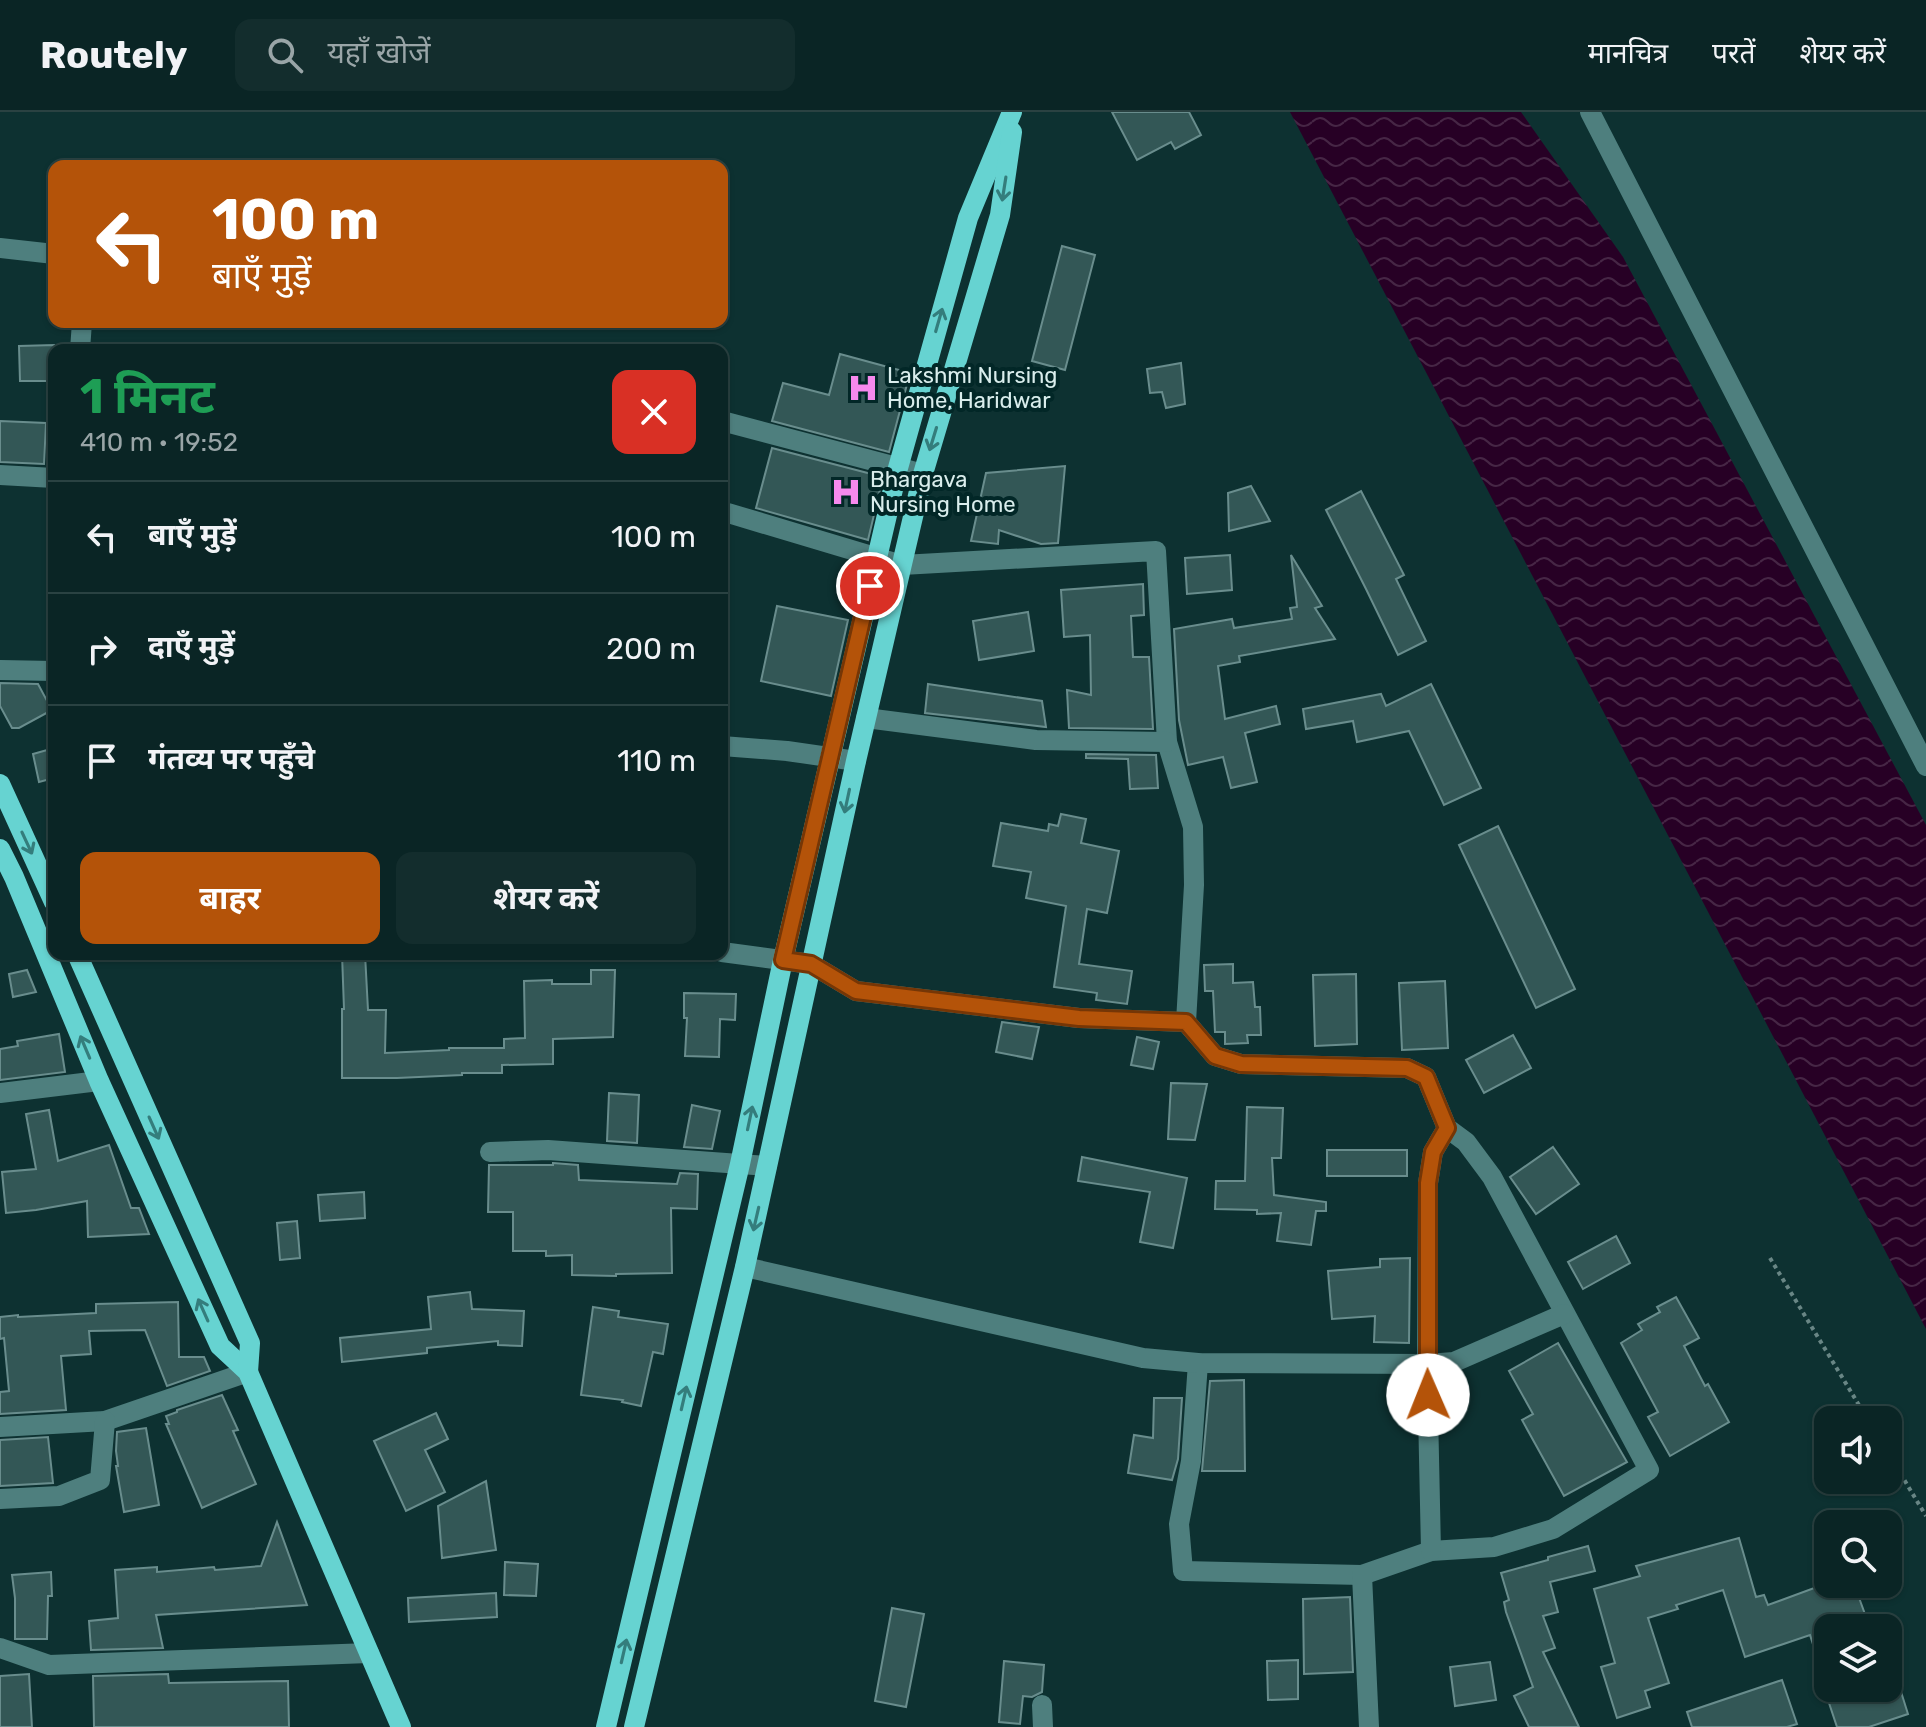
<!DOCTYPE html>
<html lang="hi">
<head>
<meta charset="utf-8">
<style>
  body { margin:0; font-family:Rubik,"Noto Sans Devanagari",sans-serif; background:#132d2d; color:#f1f3f6; height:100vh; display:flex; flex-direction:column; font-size:30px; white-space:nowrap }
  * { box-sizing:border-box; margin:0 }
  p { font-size:26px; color:#99a5a7 }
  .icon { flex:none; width:44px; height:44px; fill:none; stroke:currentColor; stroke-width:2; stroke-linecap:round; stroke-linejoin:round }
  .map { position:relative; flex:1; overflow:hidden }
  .sheet { position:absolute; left:48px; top:232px; width:680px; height:616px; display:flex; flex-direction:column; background:#0a2525; border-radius:16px; box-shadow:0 2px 6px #0004,0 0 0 2px #2a4242 }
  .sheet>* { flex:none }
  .hud { position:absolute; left:48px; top:48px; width:680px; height:168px; border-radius:16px; box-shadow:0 2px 6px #0004,0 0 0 2px #2a4242; background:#b45309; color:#fff; overflow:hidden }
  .controls { position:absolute; left:1814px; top:1294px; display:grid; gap:16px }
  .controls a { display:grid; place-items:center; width:88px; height:88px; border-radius:16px; background:#0a2525; box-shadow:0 2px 6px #0004,0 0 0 2px #2a4242; font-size:40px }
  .pin { position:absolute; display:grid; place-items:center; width:68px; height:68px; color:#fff; margin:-34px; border:4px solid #fff; border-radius:50%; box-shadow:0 2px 8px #0007 }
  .me { position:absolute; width:88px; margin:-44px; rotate:359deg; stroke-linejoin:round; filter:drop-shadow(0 0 6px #0008) }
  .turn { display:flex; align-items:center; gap:28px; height:168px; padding:0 32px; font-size:36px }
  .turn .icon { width:104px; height:104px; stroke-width:2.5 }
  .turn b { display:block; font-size:56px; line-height:68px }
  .round { display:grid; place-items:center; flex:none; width:84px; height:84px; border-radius:16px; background:#132d2d }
  .head { display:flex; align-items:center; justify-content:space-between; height:136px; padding:0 32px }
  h1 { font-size:48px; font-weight:700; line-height:60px; color:#1e9e55 }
  .button { display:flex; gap:16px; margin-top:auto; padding:16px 32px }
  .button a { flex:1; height:92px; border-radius:16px; background:#b45309; color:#fff; font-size:32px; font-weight:700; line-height:92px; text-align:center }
  .button a+a { background:#132d2d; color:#f1f3f6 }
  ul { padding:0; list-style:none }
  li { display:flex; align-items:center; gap:24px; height:112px; padding:0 32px; border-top:2px solid #2a4242 }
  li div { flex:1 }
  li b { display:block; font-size:30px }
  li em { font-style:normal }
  header { display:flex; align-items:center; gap:48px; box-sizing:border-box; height:112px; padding:0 40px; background:#0a2525; border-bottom:2px solid #2a4242 }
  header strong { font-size:38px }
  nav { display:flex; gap:44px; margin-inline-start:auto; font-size:28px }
  .search { width:560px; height:72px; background:#132d2d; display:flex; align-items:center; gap:20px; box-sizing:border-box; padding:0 28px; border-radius:16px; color:#99a5a7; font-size:30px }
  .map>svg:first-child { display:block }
  .water { fill:url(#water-waves) }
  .building { fill:#335756; stroke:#698d8d; stroke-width:2 }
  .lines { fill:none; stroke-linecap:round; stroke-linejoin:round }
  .path { stroke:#698685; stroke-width:4; stroke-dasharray:4 4; stroke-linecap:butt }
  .minor { stroke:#4e7f7e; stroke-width:20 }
  .major { stroke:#66d3d1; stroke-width:20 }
  .oneway { stroke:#347d7c }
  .route-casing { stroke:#753606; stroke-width:20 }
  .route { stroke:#b45309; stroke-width:14 }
  .labels { text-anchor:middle; stroke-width:8; stroke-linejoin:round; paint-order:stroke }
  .poi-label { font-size:22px; fill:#d9edec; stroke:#022727; text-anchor:start }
</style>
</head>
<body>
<header>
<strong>Routely</strong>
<div class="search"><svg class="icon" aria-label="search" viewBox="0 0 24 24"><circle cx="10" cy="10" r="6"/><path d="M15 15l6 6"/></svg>यहाँ खोजें</div>
<nav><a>मानचित्र</a><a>परतें</a><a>शेयर करें</a></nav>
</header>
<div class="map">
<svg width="1926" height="1615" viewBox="0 0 1926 1615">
  <defs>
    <pattern id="water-waves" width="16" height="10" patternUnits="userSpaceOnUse" patternTransform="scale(2)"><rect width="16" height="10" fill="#270025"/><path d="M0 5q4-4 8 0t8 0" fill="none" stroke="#462645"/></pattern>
  </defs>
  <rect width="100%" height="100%" fill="#0d3131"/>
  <!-- water -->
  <path class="water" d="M 1290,0 L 1521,0 L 1623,145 L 1926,713 L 1926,1217 Z"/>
  <!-- building -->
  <g class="building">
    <path d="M 1112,0 L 1189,0 L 1201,23 L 1175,37 L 1171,30 L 1137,48 Z"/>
    <path d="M 1062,134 L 1095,143 L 1065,258 L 1032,249 Z"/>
    <path d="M 54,233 L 54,269 L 20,269 L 19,234 Z"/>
    <path d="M 840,242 L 910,261 L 889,340 L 772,309 L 783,271 L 829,283 Z"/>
    <path d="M 1181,251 L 1185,292 L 1166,296 L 1162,280 L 1150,281 L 1147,257 Z"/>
    <path d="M 0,309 L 46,311 L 44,352 L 0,350 Z"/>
    <path d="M 772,336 L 883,365 L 868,428 L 756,396 Z"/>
    <path d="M 1065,354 L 1058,431 L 1041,432 L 999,418 L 998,432 L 971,429 L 986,361 Z"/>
    <path d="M 1251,374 L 1270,409 L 1229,419 L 1228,381 Z"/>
    <path d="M 1361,379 L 1404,463 L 1396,467 L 1426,529 L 1398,543 L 1366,477 L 1326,398 Z"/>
    <path d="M 1230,443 L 1232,478 L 1187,482 L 1185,446 Z"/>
    <path d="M 1291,443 L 1322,494 L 1315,496 L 1335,527 L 1239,544 L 1240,550 L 1218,554 L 1225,607 L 1276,594 L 1280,612 L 1245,621 L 1257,670 L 1231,676 L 1223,645 L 1188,653 L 1179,608 L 1174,517 L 1232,507 L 1234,516 L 1292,507 L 1290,496 L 1297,495 Z"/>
    <path d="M 1143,472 L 1144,503 L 1131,504 L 1133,545 L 1149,545 L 1153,617 L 1069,616 L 1067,578 L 1091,583 L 1090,523 L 1064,525 L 1061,478 Z"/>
    <path d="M 777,494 L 848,508 L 831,584 L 761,569 Z"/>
    <path d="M 1028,500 L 1034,539 L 979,548 L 973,509 Z"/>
    <path d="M 0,571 L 38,572 L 52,598 L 19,616 L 12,616 L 0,594 Z"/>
    <path d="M 928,572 L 1042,589 L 1046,615 L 925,601 Z"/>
    <path d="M 1431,572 L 1481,676 L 1444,693 L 1409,619 L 1357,630 L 1353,609 L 1306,617 L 1303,597 L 1381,582 L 1386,594 Z"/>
    <path d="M 54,636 L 54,666 L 39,670 L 33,642 Z"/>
    <path d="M 1086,642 L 1156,643 L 1158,676 L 1130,677 L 1128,647 L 1086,646 Z"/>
    <path d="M 1061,702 L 1086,707 L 1081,731 L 1119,739 L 1107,801 L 1087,797 L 1079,852 L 1132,859 L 1127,892 L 1096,888 L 1097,881 L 1054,875 L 1066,794 L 1026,786 L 1031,760 L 993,754 L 1001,711 L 1048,719 L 1049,712 L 1058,714 Z"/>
    <path d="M 1498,714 L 1575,877 L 1536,896 L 1459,733 Z"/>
    <path d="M 342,842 L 365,842 L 368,898 L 386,898 L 385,941 L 449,938 L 449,936 L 504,936 L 504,927 L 525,926 L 524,869 L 552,868 L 552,872 L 591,872 L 591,858 L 615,858 L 613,925 L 553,927 L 553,952 L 502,953 L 502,961 L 462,961 L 462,963 L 397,966 L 342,966 L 342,897 L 344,897 Z"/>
    <path d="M 1233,852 L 1233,871 L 1253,870 L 1255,895 L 1260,895 L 1261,923 L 1247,923 L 1248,931 L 1225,932 L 1225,920 L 1215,920 L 1213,879 L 1205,879 L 1204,853 Z"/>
    <path d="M 27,858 L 36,880 L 13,885 L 9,862 Z"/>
    <path d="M 1356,862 L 1357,932 L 1315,934 L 1313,863 Z"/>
    <path d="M 1445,869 L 1448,936 L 1402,938 L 1399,871 Z"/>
    <path d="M 684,881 L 736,882 L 735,908 L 720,907 L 719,945 L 685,944 L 687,906 L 684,906 Z"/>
    <path d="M 1002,910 L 1039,915 L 1032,947 L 996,940 Z"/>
    <path d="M 59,922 L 65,960 L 0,968 L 0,937 L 18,934 L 17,929 Z"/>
    <path d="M 1513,923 L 1531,956 L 1484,981 L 1466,948 Z"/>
    <path d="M 1137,925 L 1159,930 L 1153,957 L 1131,953 Z"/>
    <path d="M 1171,971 L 1207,972 L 1195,1028 L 1168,1027 Z"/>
    <path d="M 609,981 L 639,983 L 637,1031 L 607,1029 Z"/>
    <path d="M 692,993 L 720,999 L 712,1037 L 684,1035 Z"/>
    <path d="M 1247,995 L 1283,996 L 1281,1046 L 1272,1046 L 1274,1083 L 1326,1090 L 1326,1099 L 1316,1099 L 1311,1133 L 1277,1129 L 1281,1101 L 1257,1102 L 1257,1098 L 1215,1097 L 1216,1069 L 1245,1069 Z"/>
    <path d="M 49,998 L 58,1049 L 109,1033 L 131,1096 L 139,1096 L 149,1122 L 88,1125 L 87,1089 L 36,1098 L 6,1101 L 2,1060 L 36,1057 L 26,1002 Z"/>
    <path d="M 1553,1035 L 1579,1072 L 1536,1102 L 1510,1065 Z"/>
    <rect x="1327" y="1038" width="80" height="26"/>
    <path d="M 1082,1045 L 1187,1066 L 1173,1136 L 1140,1130 L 1150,1080 L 1078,1069 Z"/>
    <path d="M 553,1051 L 578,1053 L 579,1068 L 677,1072 L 680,1061 L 698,1062 L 697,1097 L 671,1096 L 672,1161 L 616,1162 L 616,1164 L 572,1163 L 572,1143 L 546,1144 L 546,1139 L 513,1139 L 513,1100 L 488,1100 L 489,1053 L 553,1053 Z"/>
    <path d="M 364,1080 L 365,1106 L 320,1109 L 318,1083 Z"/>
    <path d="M 297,1109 L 300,1146 L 280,1148 L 277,1111 Z"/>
    <path d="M 1616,1124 L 1630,1151 L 1583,1177 L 1568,1150 Z"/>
    <path d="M 1410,1146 L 1409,1231 L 1374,1230 L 1375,1204 L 1332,1207 L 1328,1159 L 1380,1155 L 1380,1147 Z"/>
    <path d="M 470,1180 L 472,1197 L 524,1199 L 522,1234 L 498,1233 L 498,1229 L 427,1236 L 427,1241 L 342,1250 L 340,1226 L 431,1217 L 428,1185 Z"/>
    <path d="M 1676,1185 L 1699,1226 L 1684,1234 L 1705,1274 L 1708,1272 L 1729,1310 L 1670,1344 L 1648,1305 L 1658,1300 L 1621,1231 L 1642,1218 L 1638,1212 L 1660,1200 L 1657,1195 Z"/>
    <path d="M 178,1190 L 179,1245 L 204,1245 L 210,1259 L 167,1274 L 145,1218 L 89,1219 L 91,1242 L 61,1244 L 66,1298 L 0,1302 L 0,1280 L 9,1279 L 4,1226 L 0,1227 L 0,1205 L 18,1203 L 18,1205 L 96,1201 L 96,1192 Z"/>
    <path d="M 593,1195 L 619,1199 L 618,1205 L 668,1212 L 663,1242 L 653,1240 L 641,1294 L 622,1290 L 623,1288 L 581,1283 Z"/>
    <path d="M 1558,1231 L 1627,1350 L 1564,1384 L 1522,1308 L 1533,1302 L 1509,1259 Z"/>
    <path d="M 1244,1268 L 1245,1359 L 1202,1359 L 1210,1269 Z"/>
    <path d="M 222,1283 L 238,1318 L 233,1319 L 256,1372 L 202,1396 L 166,1312 L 169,1312 L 166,1304 L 177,1300 L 177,1298 Z"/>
    <path d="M 1154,1286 L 1182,1286 L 1178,1347 L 1172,1368 L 1128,1361 L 1134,1323 L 1153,1326 Z"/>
    <path d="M 436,1301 L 448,1327 L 425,1338 L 445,1380 L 406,1399 L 374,1329 Z"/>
    <path d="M 146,1316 L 159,1393 L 124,1400 L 116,1354 L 118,1354 L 116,1339 L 117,1320 Z"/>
    <path d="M 48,1325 L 53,1371 L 0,1374 L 0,1328 Z"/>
    <path d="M 486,1369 L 496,1438 L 442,1446 L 438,1394 Z"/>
    <path d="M 277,1410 L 307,1493 L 156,1503 L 163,1536 L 91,1538 L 89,1509 L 118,1506 L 115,1458 L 157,1455 L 157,1460 L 214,1455 L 215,1458 L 261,1454 Z"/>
    <path d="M 1739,1426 L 1756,1485 L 1764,1483 L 1768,1493 L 1825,1472 L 1854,1472 L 1870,1516 L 1828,1516 L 1828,1567 L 1824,1567 L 1810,1523 L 1745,1545 L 1723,1478 L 1676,1493 L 1678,1497 L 1648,1506 L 1669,1571 L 1645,1579 L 1650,1595 L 1617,1606 L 1601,1555 L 1615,1551 L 1594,1477 L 1640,1464 L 1636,1454 Z"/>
    <path d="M 1588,1434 L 1595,1459 L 1550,1470 L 1558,1500 L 1543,1504 L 1555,1536 L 1543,1540 L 1579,1615 L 1529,1615 L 1514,1584 L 1533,1575 L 1506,1500 L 1504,1490 L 1509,1488 L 1501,1461 L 1548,1448 L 1548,1445 Z"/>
    <path d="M 505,1450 L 538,1452 L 536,1484 L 504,1483 Z"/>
    <path d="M 51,1460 L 52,1484 L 48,1484 L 47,1527 L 15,1527 L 15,1486 L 12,1463 Z"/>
    <path d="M 496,1481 L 497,1505 L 409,1510 L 408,1486 Z"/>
    <path d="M 1350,1485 L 1353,1560 L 1304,1562 L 1303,1487 Z"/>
    <path d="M 892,1496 L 924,1502 L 906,1595 L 875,1589 Z"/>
    <path d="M 1298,1548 L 1298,1587 L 1268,1588 L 1267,1549 Z"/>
    <path d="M 1004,1549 L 1044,1553 L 1042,1580 L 1032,1585 L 1023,1584 L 1020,1612 L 999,1610 Z"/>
    <path d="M 1490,1550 L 1496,1588 L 1455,1594 L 1450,1555 Z"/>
    <path d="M 1892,1551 L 1908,1602 L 1869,1615 L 1837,1615 L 1826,1582 L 1829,1581 L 1827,1576 L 1888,1576 L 1888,1552 Z"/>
    <path d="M 29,1562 L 32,1615 L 0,1615 L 0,1564 Z"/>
    <path d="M 168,1562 L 169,1571 L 288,1569 L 289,1615 L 94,1615 L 93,1564 Z"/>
    <path d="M 1782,1568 L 1797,1612 L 1787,1615 L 1692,1615 L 1687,1600 Z"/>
  </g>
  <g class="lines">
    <!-- path -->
    <g class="path">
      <path d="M 1770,1146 L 1868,1308"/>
      <path d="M 1888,1341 L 1926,1404"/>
    </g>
    <!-- minor -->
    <g class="minor">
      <path d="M 1590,0 L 1926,654"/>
      <path d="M 0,136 L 54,142"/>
      <path d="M 80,238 L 82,210"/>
      <path d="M 722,309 L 923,362"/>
      <path d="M 0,363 L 54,366"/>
      <path d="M 728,401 L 902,453 L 1156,439 L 1167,630 L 1193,715 L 1194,773 L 1186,910 L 1215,944 L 1241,952 L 1407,956 L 1426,965 L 1447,1016 L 1466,1030 L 1492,1065 L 1649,1358 L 1553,1417 L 1494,1435 L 1431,1439 L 1362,1463 L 1183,1459 L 1179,1412 L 1191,1349 L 1198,1251"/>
      <path d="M 0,558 L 54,559"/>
      <path d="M 866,606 L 1036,628 L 1167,630"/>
      <path d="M 722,634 L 787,639 L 856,649"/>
      <path d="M 722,840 L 811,852 L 856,879 L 1079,906 L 1186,910"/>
      <path d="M 0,981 L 99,969"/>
      <path d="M 490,1040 L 548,1038 L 767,1054"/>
      <path d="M 745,1155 L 1143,1246 L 1198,1251 L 1427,1252 L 1454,1250 L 1564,1202"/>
      <path d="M 0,1315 L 105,1309 L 248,1260"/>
      <path d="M 0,1387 L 59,1384 L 100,1368 L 105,1309"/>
      <path d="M 1431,1439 L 1427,1252 L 1428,1071 L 1433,1040 L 1447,1016"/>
      <path d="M 1362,1463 L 1369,1615"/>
      <path d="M 0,1536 L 49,1553 L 369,1541"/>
      <path d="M 1042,1593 L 1043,1615"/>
    </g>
    <!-- major -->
    <g class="major">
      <path d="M 0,672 L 54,790"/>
      <path d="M 0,737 L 14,765 L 99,969 L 220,1234 L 248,1260 L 401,1615"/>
      <path d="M 77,842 L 250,1231 L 248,1260"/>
      <path d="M 606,1615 L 740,1052 L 783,848 L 898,356 L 968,106 L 1012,0"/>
      <path d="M 634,1615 L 745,1155 L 856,649 L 923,362 L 1000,103 L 1012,20"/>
    </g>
  </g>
  <!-- one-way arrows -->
  <defs><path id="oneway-shaft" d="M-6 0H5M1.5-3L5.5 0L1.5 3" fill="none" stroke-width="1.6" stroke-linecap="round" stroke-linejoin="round" transform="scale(2)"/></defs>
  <g class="oneway">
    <use href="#oneway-shaft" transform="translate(1004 77) rotate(99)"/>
    <use href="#oneway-shaft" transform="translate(939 208) rotate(-74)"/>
    <use href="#oneway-shaft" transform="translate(933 327) rotate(107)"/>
    <use href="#oneway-shaft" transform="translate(847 689) rotate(102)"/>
    <use href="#oneway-shaft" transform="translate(27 731) rotate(65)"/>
    <use href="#oneway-shaft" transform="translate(85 935) rotate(-113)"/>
    <use href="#oneway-shaft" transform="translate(750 1006) rotate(-78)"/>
    <use href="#oneway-shaft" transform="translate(154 1016) rotate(66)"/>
    <use href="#oneway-shaft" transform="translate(756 1107) rotate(103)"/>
    <use href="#oneway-shaft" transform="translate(203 1198) rotate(-114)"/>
    <use href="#oneway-shaft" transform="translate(684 1286) rotate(-77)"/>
    <use href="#oneway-shaft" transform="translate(624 1539) rotate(-77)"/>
  </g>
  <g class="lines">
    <!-- route casing -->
    <g class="route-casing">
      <path id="route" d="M 870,474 L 783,848 L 811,852 L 856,879 L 1079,906 L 1186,910 L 1215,944 L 1241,952 L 1407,956 L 1426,965 L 1447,1016 L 1433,1040 L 1428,1071 L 1428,1283"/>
    </g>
    <!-- route -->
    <use href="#route" class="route"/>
  </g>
  <!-- icons -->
  <defs>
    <g id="hospital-bare" transform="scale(2.4)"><path d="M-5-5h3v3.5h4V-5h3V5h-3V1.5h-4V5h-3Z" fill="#f689ed" stroke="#022727" stroke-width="2.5" paint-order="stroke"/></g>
  </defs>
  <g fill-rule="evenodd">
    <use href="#hospital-bare" x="863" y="276"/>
    <use href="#hospital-bare" x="846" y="380"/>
  </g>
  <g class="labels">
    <!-- poi labels -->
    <g class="poi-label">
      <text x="887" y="271">Lakshmi Nursing<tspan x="887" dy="25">Home, Haridwar</tspan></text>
      <text x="870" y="375">Bhargava<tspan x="870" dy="25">Nursing Home</tspan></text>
    </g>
  </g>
</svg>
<div class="controls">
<a><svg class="icon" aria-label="sound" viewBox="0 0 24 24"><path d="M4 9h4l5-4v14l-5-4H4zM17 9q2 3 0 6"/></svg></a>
<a><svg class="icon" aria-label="search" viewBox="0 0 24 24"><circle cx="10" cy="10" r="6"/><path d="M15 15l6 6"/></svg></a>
<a><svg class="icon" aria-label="layers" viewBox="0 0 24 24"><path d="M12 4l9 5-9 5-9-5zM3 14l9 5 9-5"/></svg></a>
</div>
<div class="pin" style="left:870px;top:474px;background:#d93025"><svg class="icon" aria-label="arrive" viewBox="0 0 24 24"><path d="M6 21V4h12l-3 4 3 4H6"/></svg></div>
<svg class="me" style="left:1428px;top:1283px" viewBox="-20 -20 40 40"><circle r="19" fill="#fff"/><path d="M0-13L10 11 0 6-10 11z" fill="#b45309"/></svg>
<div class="hud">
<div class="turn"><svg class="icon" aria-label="left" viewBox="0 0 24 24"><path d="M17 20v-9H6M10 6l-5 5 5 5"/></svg><div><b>100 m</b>बाएँ मुड़ें</div></div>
</div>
<section class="sheet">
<div class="head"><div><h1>1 मिनट</h1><p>410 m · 19:52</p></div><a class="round" style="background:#d93025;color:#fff"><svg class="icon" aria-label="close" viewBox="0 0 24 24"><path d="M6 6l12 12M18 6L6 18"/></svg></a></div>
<ul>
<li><svg class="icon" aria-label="left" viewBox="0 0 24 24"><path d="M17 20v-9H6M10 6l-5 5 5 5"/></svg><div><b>बाएँ मुड़ें</b></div><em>100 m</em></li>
<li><svg class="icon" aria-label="right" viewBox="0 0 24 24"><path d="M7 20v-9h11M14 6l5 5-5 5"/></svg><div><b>दाएँ मुड़ें</b></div><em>200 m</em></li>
<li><svg class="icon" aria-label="arrive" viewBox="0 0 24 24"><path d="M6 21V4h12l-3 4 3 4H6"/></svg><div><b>गंतव्य पर पहुँचे</b></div><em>110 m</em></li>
</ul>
<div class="button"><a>बाहर</a><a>शेयर करें</a></div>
</section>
</div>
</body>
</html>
